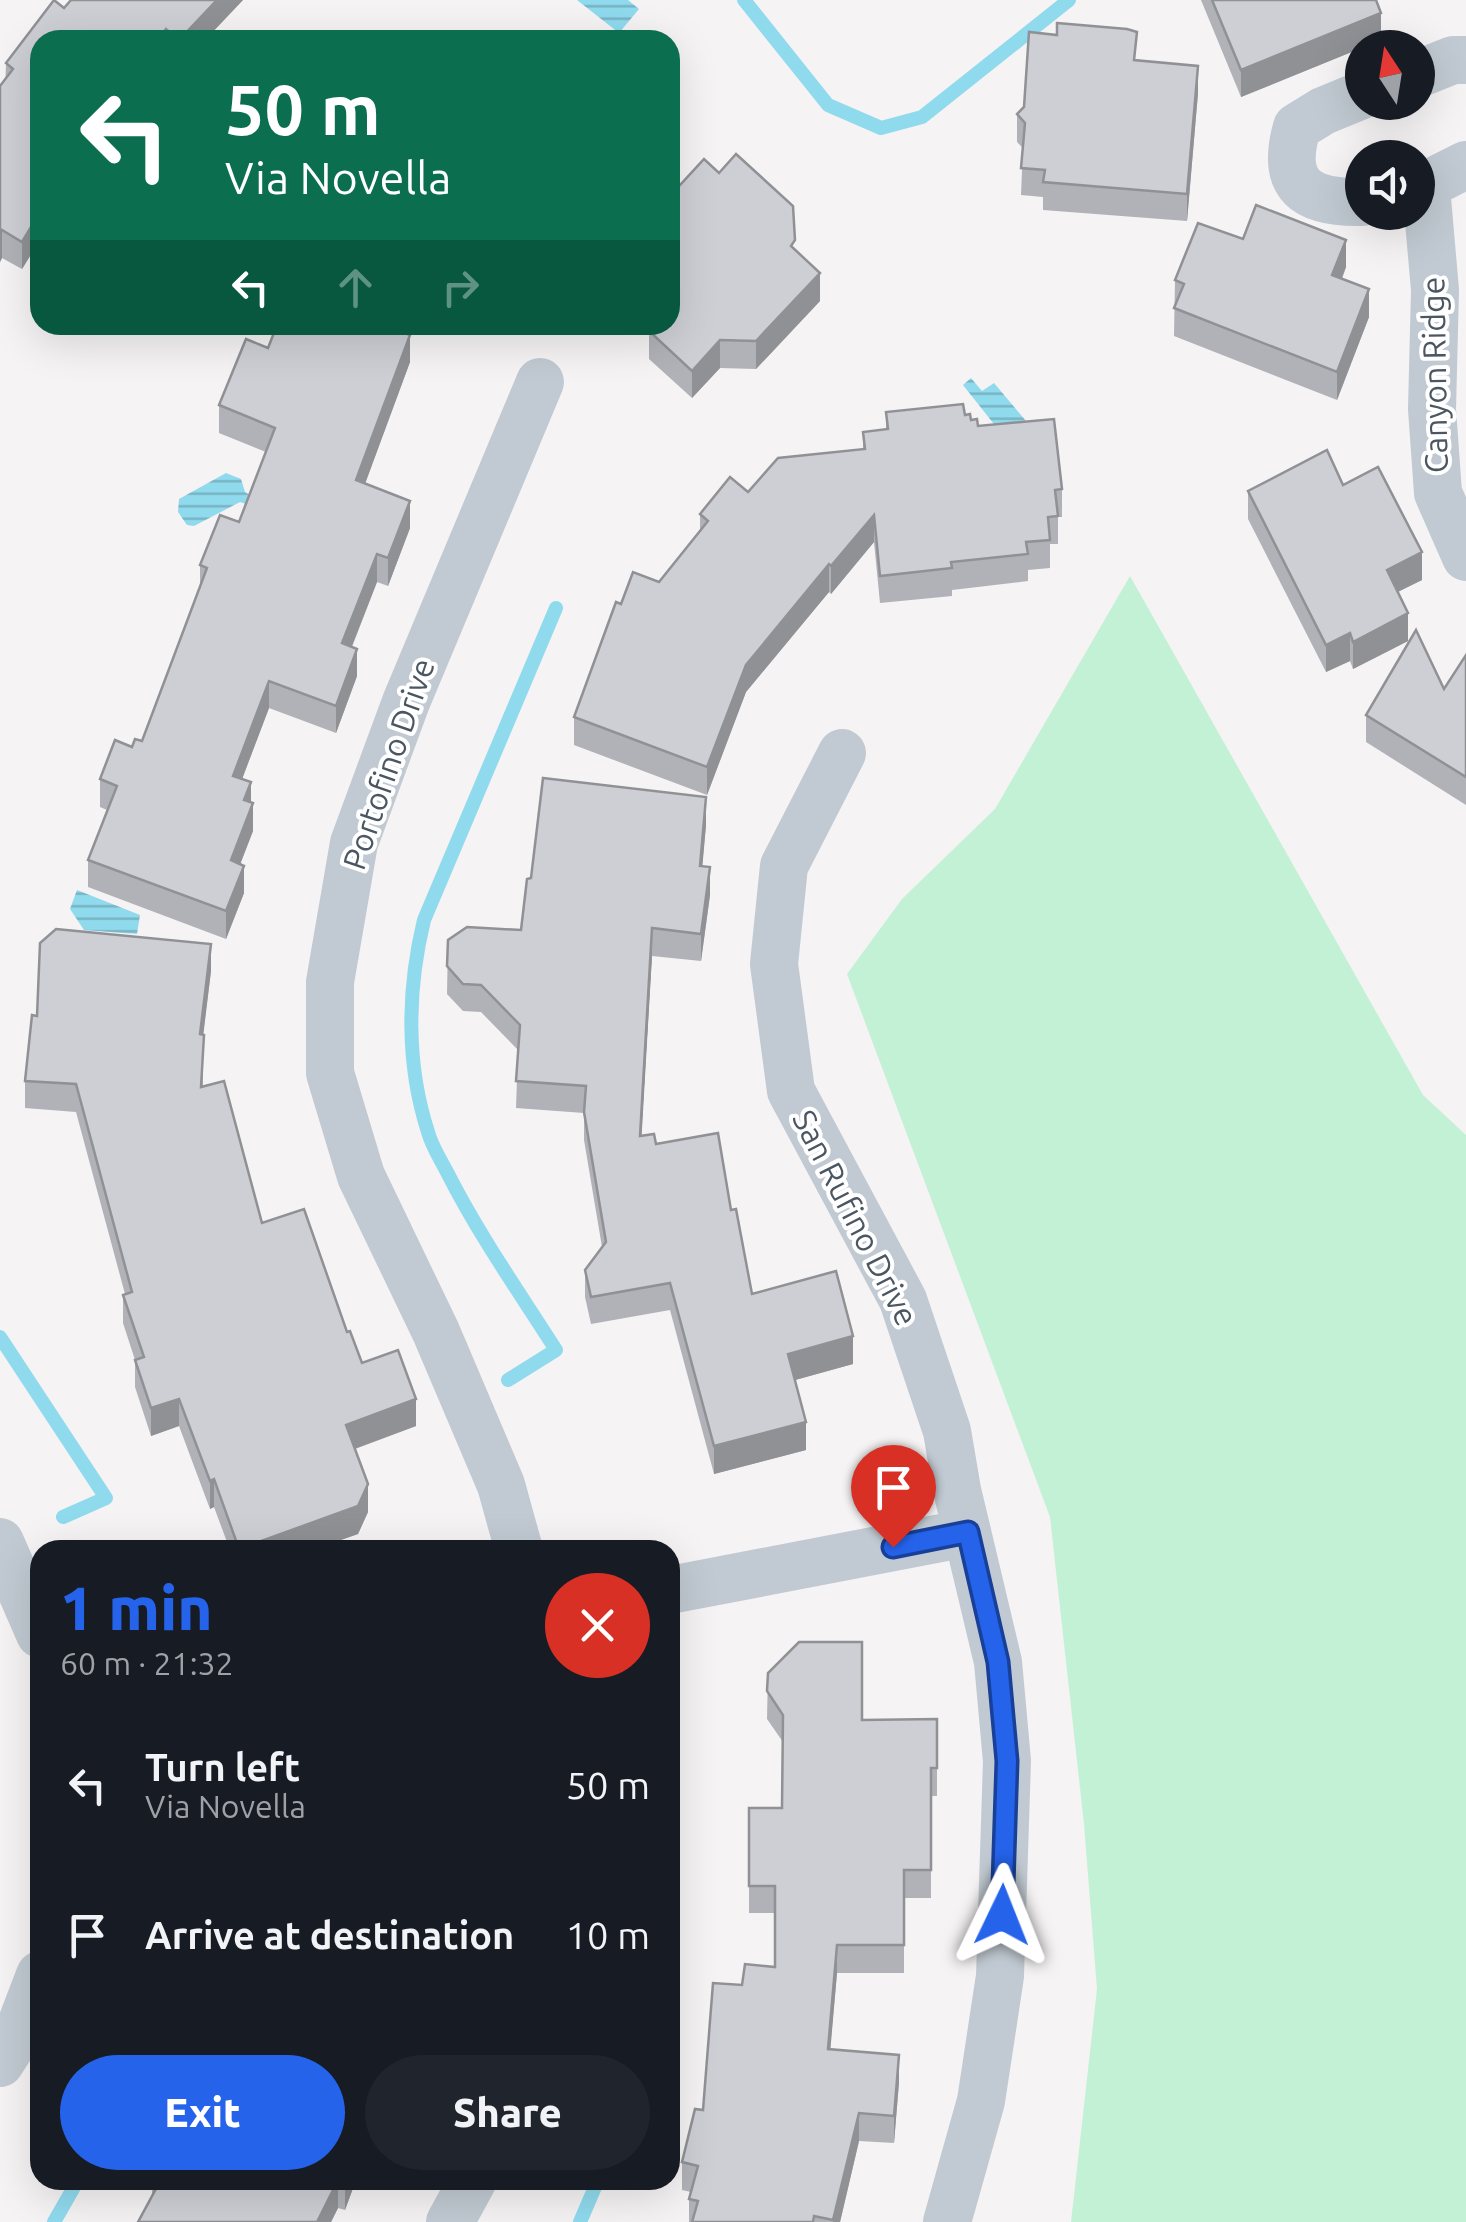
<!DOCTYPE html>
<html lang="en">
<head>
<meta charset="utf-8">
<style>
  body { margin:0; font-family:Ubuntu,sans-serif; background:#20242c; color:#f1f3f6; height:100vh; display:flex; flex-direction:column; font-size:38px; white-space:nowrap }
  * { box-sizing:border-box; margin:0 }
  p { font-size:32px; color:#9ea1a6 }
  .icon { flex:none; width:55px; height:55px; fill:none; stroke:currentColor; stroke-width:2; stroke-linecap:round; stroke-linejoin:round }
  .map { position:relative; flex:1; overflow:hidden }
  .sheet { position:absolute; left:30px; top:1540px; width:650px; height:650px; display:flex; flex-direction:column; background:#171b24; border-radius:30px; box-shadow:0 10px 40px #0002 }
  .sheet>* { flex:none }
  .guide { position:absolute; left:30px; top:30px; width:650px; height:305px; border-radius:30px; box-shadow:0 10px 40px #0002; background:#0b6e4f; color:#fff; overflow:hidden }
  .needle { width:65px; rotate:348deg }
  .fabs { position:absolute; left:1345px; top:30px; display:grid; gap:20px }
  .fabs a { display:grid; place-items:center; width:90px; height:90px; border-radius:50%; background:#171b24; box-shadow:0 10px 40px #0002; font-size:50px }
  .pin { position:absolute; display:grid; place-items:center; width:85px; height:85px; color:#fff; margin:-102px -42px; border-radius:50% 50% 50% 0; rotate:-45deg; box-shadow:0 0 10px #0007 }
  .pin .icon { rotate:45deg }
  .me { position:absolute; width:110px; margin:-55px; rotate:2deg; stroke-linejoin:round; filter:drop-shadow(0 0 8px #0008) }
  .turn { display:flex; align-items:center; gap:35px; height:210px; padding:0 30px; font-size:45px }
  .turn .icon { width:130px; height:130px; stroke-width:2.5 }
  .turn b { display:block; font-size:70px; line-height:85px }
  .lanes { display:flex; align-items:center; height:95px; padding:0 30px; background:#0003; justify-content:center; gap:50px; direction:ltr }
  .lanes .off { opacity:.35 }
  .round { display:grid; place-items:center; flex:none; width:105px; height:105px; border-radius:52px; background:#20242c }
  .summary { display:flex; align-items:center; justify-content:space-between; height:170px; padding:0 30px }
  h1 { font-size:60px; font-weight:800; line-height:75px; color:#2563eb }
  .action { display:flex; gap:20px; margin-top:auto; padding:20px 30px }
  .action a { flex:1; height:115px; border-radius:60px; background:#2563eb; color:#fff; font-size:40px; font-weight:800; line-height:115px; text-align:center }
  .action a+a { background:#20242c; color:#f1f3f6 }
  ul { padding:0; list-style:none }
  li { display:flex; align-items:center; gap:30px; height:150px; padding:0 30px }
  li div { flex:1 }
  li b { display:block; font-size:38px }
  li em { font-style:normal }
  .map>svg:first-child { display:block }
  .green { fill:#c3f1d5 }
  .water { fill:url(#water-rules) }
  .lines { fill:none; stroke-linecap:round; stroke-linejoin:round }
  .stream { stroke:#90daee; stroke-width:14 }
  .street { stroke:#c1cad2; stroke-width:48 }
  .wall { fill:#b0b2b7 }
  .shaded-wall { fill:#909195 }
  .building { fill:#cdcfd5; stroke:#909195; stroke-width:2.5 }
  .route-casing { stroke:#184099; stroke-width:25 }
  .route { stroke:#2563eb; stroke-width:18 }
  .labels { text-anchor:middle; stroke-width:8; stroke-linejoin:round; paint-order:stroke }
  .street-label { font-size:32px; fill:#4a5661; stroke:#fff }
</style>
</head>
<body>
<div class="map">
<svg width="1466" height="2222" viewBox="0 0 1466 2222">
  <defs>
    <pattern id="water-rules" width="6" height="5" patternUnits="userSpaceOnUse" patternTransform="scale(2.5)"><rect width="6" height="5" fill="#90daee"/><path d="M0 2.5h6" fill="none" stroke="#78b4c4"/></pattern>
  </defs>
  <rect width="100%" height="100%" fill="#f5f3f3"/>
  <!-- green -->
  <path class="green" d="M 1130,576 L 1423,1095 L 1466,1135 L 1466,2222 L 1071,2222 L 1097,1989 L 1084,1824 L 1050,1517 L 847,974 L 902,899 L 995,809 Z"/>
  <!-- water -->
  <g class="water">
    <path d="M 577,0 L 628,0 L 639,9 L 619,33 Z"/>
    <path d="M 971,378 L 982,391 L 994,383 L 1026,421 L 1005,438 L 963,385 Z"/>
    <path d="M 226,473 L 241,479 L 245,492 L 250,495 L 246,504 L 240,502 L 194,526 L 187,525 L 178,512 L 179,499 Z"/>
    <path d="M 77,890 L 140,915 L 137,934 L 84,930 L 70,909 Z"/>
  </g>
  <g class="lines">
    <!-- stream -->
    <g class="stream">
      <path d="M 744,0 L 828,105 L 881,128 L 922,117 L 1069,0"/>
      <path d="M 0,1337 L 106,1498 L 63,1517"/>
      <path d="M 508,1380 L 556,1350 C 519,1292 479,1235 448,1174 C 441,1160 432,1147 428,1132 C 406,1064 407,990 424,920 L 556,608"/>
      <path d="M 54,2222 L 78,2180"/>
      <path d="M 580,2222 L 598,2180"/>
    </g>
    <!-- street -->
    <g class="street">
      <path d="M 1418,74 L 1453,60 L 1466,60"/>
      <path d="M 1362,95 L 1323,111 L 1297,127 C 1280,186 1306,203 1362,202"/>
      <path d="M 1426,187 L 1435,290 L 1432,409 L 1438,493 L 1466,557"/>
      <path d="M 1418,189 L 1466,165"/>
      <path d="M 842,753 L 784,866 L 774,964 L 791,1091 L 903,1300 L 947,1431 L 957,1490 L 998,1662 L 1007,1761 L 1000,1976 L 981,2101 L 947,2222"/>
      <path d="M 0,1542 L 40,1634"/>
      <path d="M 519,1550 L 501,1485 L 436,1332 L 361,1176 L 330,1073 L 330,982 L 354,843 L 406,702 L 540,382"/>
      <path d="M 670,1590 L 967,1533"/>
      <path d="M 0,2063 L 16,2038 L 40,1975"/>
      <path d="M 450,2222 L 473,2180"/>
    </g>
  </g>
  <!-- wall -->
  <g class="wall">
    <path d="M 71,0 L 243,0 L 205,40 L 40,40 L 40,240 L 22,269 L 2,258 L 0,262 L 6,63 Z"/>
    <path d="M 1201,0 L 1376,0 L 1381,40 L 1241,97 Z"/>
    <path d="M 1137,60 L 1198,93 L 1187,221 L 1043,210 L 1043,197 L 1021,195 L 1023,148 L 1017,142 L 1017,114 Z"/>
    <path d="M 670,196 L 795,250 L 820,301 L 756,369 L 720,368 L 692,398 L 649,359 L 649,331 L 670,325 Z"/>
    <path d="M 1243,239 L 1346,267 L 1342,279 L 1369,317 L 1337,400 L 1174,336 L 1175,280 Z"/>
    <path d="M 268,348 L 410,362 L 365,484 L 410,528 L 388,586 L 377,582 L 352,647 L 357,676 L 336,733 L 269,708 L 242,779 L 251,802 L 253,831 L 240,864 L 244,893 L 226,939 L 88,887 L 88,860 L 107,810 L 100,807 L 100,779 L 132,747 L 142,741 L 200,585 L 200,565 L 239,522 L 266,452 L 219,433 L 219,405 Z"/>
    <path d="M 886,412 L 965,415 L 978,426 L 1062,489 L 1062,517 L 1058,517 L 1058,544 L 1050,544 L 1050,568 L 1028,570 L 1028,581 L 952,590 L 952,596 L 880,603 L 874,542 L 831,594 L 829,592 L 746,692 L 707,795 L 574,745 L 574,717 L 659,582 L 700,531 L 700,514 L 748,492 L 863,450 L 863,432 L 886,429 Z"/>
    <path d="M 1343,485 L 1422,580 L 1398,592 L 1408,641 L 1353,669 L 1350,661 L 1326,672 L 1248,519 L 1248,491 Z"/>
    <path d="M 1466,655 L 1466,805 L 1366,742 L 1366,715 L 1444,689 Z"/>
    <path d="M 706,825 L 702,866 L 710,895 L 701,961 L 652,956 L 641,1136 L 656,1144 L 731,1210 L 752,1294 L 853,1364 L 795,1380 L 806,1450 L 714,1474 L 670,1310 L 591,1324 L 585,1297 L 585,1270 L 602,1247 L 584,1140 L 584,1113 L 516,1108 L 518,1050 L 481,1012 L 463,1011 L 447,994 L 448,940 L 521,930 Z"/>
    <path d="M 211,971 L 203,1034 L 203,1086 L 262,1223 L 347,1332 L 362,1363 L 416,1426 L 355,1449 L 368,1512 L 358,1534 L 312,1550 L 230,1550 L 214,1507 L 210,1509 L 179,1426 L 151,1436 L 135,1387 L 135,1360 L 123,1323 L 123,1295 L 125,1294 L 76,1112 L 25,1108 L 25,1081 L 37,1016 Z"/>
    <path d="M 768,1673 L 862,1720 L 937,1719 L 937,1796 L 931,1796 L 931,1898 L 904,1898 L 904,1973 L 837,1973 L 830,2049 L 899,2082 L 894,2143 L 859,2141 L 840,2222 L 689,2222 L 689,2199 L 691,2192 L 682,2190 L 682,2162 L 703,2110 L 742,1985 L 775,1967 L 775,1913 L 749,1913 L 749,1808 L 782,1808 L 783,1742 L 767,1719 Z"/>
    <path d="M 356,2180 L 345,2210 L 338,2208 L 331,2222 L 138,2222 L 152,2196 L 152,2182 Z"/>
  </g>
  <!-- shaded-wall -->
  <g class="shaded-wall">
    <path d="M 217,0 L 243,0 L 205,40 L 179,40 Z"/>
    <path d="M 1381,13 L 1381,40 L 1241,97 L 1241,70 Z"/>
    <path d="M 166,29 L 166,40 L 158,40 Z"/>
    <path d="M 1198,66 L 1198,93 L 1187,221 L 1187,194 Z"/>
    <path d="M 40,212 L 40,240 L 22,269 L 22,242 Z"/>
    <path d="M 2,230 L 2,258 L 0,262 L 0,234 Z"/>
    <path d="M 1346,240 L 1346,267 L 1332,303 L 1332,275 Z"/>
    <path d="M 820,273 L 820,301 L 756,369 L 756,341 Z"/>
    <path d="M 1369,289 L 1369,317 L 1337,400 L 1337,372 Z"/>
    <path d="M 410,335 L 410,362 L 356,508 L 356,480 Z"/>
    <path d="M 720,340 L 720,368 L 692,398 L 692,371 Z"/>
    <path d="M 410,501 L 410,528 L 388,586 L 388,558 Z"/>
    <path d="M 874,515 L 874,542 L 831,594 L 831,566 Z"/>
    <path d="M 1422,552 L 1422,580 L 1387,597 L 1387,570 Z"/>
    <path d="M 377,554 L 377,582 L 342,671 L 342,643 Z"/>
    <path d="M 829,564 L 829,592 L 746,692 L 707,795 L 707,767 L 746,665 Z"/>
    <path d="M 1408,613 L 1408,641 L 1353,669 L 1353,642 Z"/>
    <path d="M 1350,633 L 1350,661 L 1326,672 L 1326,645 Z"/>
    <path d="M 357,649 L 357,676 L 336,733 L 336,706 Z"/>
    <path d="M 269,681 L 269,708 L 233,803 L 233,776 Z"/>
    <path d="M 251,782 L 251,810 L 253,803 L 253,831 L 231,888 L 231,860 L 244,800 Z"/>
    <path d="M 706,797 L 706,825 L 700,894 L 700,866 Z"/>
    <path d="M 244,866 L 244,893 L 226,939 L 226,911 Z"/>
    <path d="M 710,867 L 710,895 L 701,961 L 701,934 Z"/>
    <path d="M 652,928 L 652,956 L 640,1164 L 640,1136 Z"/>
    <path d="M 211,944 L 211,971 L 200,1062 L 200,1034 Z"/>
    <path d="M 853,1336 L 853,1364 L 788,1382 L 788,1354 Z"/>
    <path d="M 179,1399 L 179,1426 L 151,1436 L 151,1408 Z"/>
    <path d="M 416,1399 L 416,1426 L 346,1452 L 346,1425 Z"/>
    <path d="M 806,1422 L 806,1450 L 714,1474 L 714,1446 Z"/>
    <path d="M 214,1479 L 214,1507 L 210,1509 L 210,1481 Z"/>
    <path d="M 368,1484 L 368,1512 L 358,1534 L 312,1550 L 239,1550 Z"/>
    <path d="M 837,1945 L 837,1973 L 828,2077 L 828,2049 Z"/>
    <path d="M 899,2055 L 899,2082 L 894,2143 L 894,2116 Z"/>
    <path d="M 859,2113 L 859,2141 L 840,2222 L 833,2222 Z"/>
    <path d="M 338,2180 L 338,2208 L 331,2222 L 317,2222 Z"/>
    <path d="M 346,2180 L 356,2180 L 345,2210 L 345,2183 Z"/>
  </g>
  <!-- building -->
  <g class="building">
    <path d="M 54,0 L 64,8 L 71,0 L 217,0 L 179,40 L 166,29 L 158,40 L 40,40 L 40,212 L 22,242 L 2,230 L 0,234 L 0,86 L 13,69 L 6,63 Z"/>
    <path d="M 1212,0 L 1376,0 L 1381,13 L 1241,70 Z"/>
    <path d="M 1057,23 L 1127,29 L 1137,32 L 1134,60 L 1198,66 L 1187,194 L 1043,182 L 1045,170 L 1021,168 L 1025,123 L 1017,114 L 1024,107 L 1029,32 L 1057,35 Z"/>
    <path d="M 736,154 L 793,206 L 795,240 L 791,246 L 820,273 L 756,341 L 720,340 L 692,371 L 649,331 L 654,325 L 670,325 L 670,308 L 678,300 L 670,293 L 670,196 L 704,159 L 719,173 Z"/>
    <path d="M 1256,205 L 1346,240 L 1332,275 L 1369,289 L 1337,372 L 1174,308 L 1184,284 L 1175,280 L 1198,223 L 1243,239 Z"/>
    <path d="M 277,325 L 386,325 L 410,335 L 356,480 L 410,501 L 388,558 L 377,554 L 342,643 L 357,649 L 336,706 L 269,681 L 233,776 L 251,782 L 244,800 L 253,803 L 231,860 L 244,866 L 226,911 L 88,860 L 117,786 L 100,779 L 115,740 L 132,747 L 135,739 L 142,741 L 207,568 L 200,565 L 220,515 L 239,522 L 275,428 L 219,405 L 246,339 L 268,348 Z"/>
    <path d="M 963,404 L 965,415 L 970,414 L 971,420 L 977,419 L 978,426 L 1054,419 L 1062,489 L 1055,490 L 1058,516 L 1048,517 L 1050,540 L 1026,542 L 1028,554 L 951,562 L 952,568 L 880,576 L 874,515 L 831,566 L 829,564 L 746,665 L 707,767 L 574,717 L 616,602 L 621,604 L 633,572 L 659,582 L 708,521 L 700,514 L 730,477 L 748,492 L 778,458 L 865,449 L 863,432 L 888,429 L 886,412 Z"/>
    <path d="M 1327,450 L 1343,485 L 1378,467 L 1422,552 L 1387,570 L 1408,613 L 1353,642 L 1350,633 L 1326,645 L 1248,491 Z"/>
    <path d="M 1416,630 L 1444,689 L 1466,655 L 1466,777 L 1366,715 Z"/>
    <path d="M 543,778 L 706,797 L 700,866 L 710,867 L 701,934 L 652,928 L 640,1136 L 654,1134 L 656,1144 L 718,1133 L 731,1210 L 736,1209 L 752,1294 L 836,1271 L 853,1336 L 788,1354 L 806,1422 L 714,1446 L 670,1283 L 591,1297 L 585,1270 L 606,1242 L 584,1112 L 586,1086 L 516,1081 L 520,1025 L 481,985 L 463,984 L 447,966 L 448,940 L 467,927 L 521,930 L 527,879 L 531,878 Z"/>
    <path d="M 56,929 L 211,944 L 200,1034 L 204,1035 L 201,1087 L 224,1081 L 262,1223 L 304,1209 L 347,1332 L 350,1331 L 362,1363 L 398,1350 L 416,1399 L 346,1425 L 368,1484 L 358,1506 L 239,1549 L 214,1479 L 210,1481 L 179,1399 L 151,1408 L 135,1360 L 144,1357 L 123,1295 L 132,1292 L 76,1084 L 25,1081 L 32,1015 L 37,1016 L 40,943 Z"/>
    <path d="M 799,1642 L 862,1642 L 862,1720 L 937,1719 L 937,1768 L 931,1768 L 931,1870 L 904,1870 L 904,1945 L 837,1945 L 828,2049 L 899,2055 L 894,2116 L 859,2113 L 833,2220 L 814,2216 L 813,2222 L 692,2222 L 698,2201 L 689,2199 L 698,2166 L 682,2162 L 695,2109 L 703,2110 L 713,1983 L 742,1985 L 745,1964 L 775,1967 L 775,1886 L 749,1886 L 749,1808 L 782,1808 L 783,1715 L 767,1691 L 768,1673 Z"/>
    <path d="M 153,2180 L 346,2180 L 345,2183 L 338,2180 L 317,2222 L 138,2222 L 158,2185 L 152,2182 Z"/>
  </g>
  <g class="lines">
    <!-- route casing -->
    <g class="route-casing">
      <path id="route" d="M 893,1547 L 968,1532 L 998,1662 L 1007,1761 L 1002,1915"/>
    </g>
    <!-- route -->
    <use href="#route" class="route"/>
  </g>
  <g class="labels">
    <!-- street labels -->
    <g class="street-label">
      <text transform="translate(1435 375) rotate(-91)" y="11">Canyon Ridge</text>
      <text transform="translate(389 764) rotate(-71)" y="11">Portofino Drive</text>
      <text transform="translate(855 1218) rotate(63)" y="11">San Rufino Drive</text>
    </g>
  </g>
</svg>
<div class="fabs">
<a><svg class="needle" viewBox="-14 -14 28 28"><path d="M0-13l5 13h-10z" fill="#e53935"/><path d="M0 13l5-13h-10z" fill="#9ea1a6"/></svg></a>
<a><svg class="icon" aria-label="sound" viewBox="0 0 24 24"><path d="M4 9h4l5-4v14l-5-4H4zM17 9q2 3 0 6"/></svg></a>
</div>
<div class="pin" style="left:893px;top:1547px;background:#d93025"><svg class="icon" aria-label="arrive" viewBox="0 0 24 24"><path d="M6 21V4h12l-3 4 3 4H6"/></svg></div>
<svg class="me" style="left:1002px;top:1915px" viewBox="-20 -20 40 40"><path d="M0-17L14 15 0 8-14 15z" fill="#2563eb" stroke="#fff" stroke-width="4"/></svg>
<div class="guide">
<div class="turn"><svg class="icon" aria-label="left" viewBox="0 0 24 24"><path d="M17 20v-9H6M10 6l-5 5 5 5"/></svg><div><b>50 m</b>Via Novella</div></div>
<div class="lanes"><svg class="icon" aria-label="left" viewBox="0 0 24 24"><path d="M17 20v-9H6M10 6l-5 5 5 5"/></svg><svg class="icon off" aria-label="ahead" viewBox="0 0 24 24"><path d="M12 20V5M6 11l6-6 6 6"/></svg><svg class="icon off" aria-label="right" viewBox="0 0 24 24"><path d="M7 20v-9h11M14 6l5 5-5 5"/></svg></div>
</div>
<section class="sheet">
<div class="summary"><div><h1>1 min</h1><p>60 m · 21:32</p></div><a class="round" style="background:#d93025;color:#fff"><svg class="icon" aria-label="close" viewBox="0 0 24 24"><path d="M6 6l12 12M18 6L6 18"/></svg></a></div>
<ul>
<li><svg class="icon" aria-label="left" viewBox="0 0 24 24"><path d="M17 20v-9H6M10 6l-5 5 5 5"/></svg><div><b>Turn left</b><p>Via Novella</p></div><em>50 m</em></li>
<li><svg class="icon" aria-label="arrive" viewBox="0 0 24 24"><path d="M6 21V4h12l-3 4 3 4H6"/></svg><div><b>Arrive at destination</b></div><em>10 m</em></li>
</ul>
<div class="action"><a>Exit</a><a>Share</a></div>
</section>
</div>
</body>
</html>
